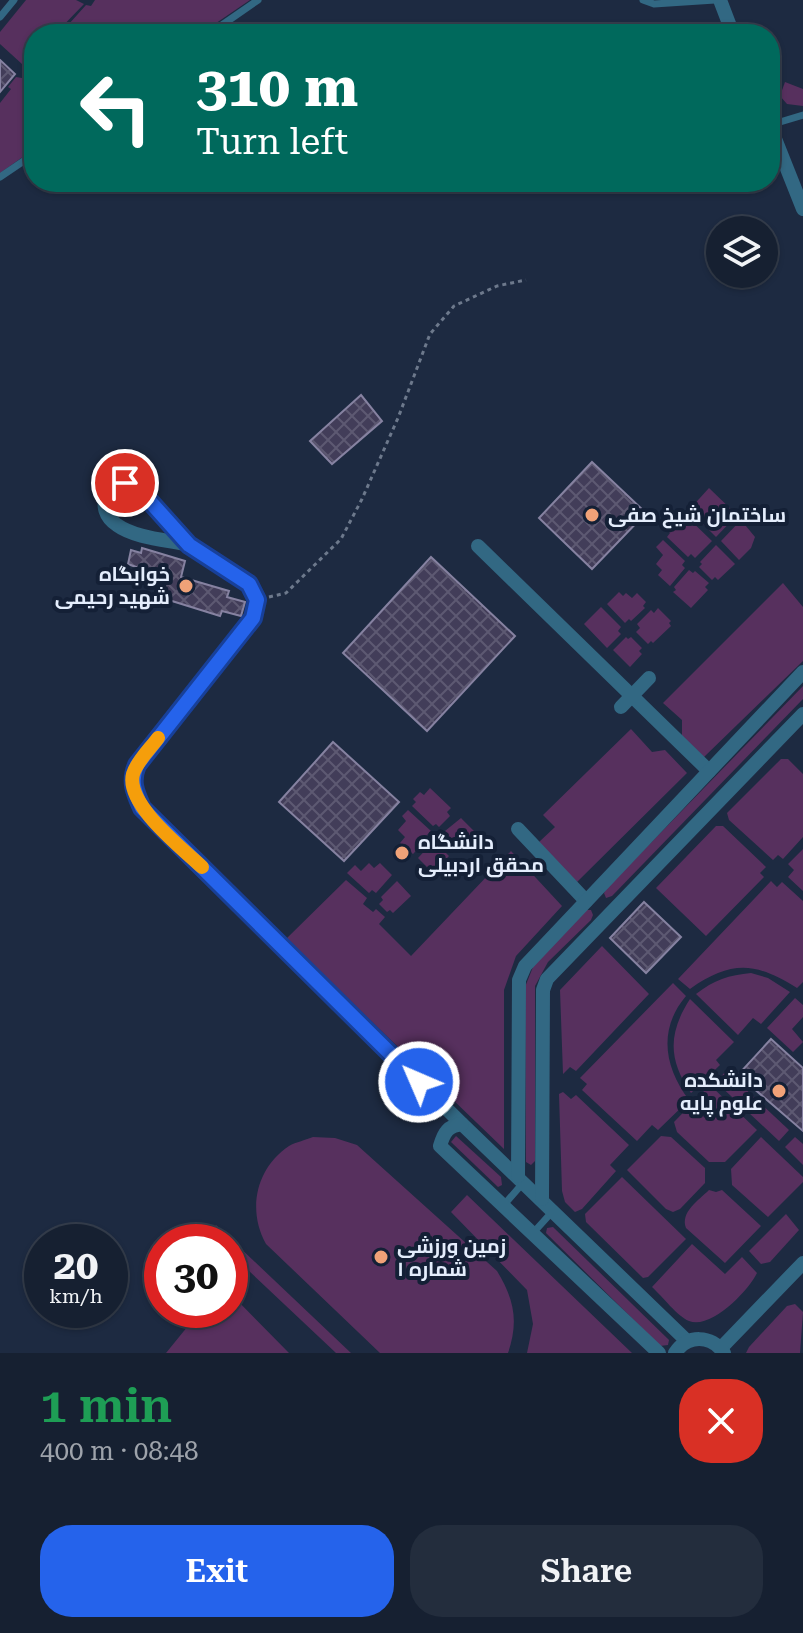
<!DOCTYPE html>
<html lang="en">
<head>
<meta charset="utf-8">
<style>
  body { margin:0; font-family:"Roboto Serif",Cairo,serif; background:#232d3d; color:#f1f3f6; height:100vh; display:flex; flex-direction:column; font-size:30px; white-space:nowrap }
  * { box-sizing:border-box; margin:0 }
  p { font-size:26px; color:#9ea3ab }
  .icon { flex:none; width:44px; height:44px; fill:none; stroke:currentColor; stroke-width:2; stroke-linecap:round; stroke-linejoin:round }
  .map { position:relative; height:1353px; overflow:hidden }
  .panel { display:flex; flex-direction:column; background:#162031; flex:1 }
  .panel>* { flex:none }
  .guide { position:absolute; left:24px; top:24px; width:756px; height:168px; border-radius:32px; box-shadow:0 2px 6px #0004,0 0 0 2px #353e4d; background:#00695c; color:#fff; overflow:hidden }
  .buttons { position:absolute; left:706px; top:216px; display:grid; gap:16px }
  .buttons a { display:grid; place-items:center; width:72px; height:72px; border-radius:50%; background:#162031; box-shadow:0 2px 6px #0004,0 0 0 2px #353e4d; font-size:40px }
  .speed { position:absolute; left:24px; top:1224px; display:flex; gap:16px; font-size:40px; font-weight:700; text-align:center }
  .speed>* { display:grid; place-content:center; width:104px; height:104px; border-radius:50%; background:#162031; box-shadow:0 2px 6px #0004,0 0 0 2px #353e4d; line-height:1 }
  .speed small { font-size:20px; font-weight:400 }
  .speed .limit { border:12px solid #d22; background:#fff; color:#111 }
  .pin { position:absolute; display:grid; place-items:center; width:68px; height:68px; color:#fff; margin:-34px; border:4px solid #fff; border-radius:50%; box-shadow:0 2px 8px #0007 }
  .me { position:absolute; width:88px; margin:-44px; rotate:315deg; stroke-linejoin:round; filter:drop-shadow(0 0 6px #0008) }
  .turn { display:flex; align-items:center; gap:28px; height:168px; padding:0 40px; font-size:36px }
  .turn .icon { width:104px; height:104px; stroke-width:2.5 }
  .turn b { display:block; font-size:56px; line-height:68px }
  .round { display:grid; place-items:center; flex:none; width:84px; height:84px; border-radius:32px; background:#232d3d }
  .overview { display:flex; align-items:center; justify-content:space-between; height:136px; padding:0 40px }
  h1 { font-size:48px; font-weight:600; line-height:60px; color:#1e9e55 }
  .button { display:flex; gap:16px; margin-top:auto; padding:16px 40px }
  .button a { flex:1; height:92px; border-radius:32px; background:#2563eb; color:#fff; font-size:32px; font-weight:600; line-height:92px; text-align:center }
  .button a+a { background:#232d3d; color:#f1f3f6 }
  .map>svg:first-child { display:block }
  .green { fill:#57305e }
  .building { fill:url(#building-cross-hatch); stroke:#8682a1; stroke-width:2 }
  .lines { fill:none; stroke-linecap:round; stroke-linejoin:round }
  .path { stroke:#6d798c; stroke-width:3; stroke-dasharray:4 4; stroke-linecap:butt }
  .service { stroke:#326883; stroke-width:7 }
  .minor { stroke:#326883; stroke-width:14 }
  .route-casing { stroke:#184099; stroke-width:20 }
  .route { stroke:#2563eb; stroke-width:14 }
  .slow { stroke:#f59e0b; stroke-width:14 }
  .poi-dot { fill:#f0a278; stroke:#142036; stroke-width:3 }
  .labels { text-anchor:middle; stroke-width:8; stroke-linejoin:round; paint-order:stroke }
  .poi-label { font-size:20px; font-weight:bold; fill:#e4edfc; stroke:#142036; text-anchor:start }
</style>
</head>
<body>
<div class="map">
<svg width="803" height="1353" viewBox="0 0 803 1353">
  <defs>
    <pattern id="building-cross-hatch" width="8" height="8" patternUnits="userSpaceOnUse" patternTransform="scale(2)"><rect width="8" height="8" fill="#423d59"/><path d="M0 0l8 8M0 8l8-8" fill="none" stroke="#5d5972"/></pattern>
  </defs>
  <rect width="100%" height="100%" fill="#1d2a41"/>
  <!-- green -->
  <g class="green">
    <path d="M 26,0 L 76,0 L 84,4 L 55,34 L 34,34 L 34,56 L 25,58 L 22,64 L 0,44 L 0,32 Z"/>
    <path d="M 95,0 L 250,0 L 200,34 L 60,34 L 86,5 L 91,6 Z"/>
    <path d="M 16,77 L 34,80 L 34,149 L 0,173 L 0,103 L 11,89 L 8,87 Z"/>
    <path d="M 785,82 L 803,89 L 803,106 L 787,104 L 780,96 Z"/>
    <path d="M 709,488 L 737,515 L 716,537 L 689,510 Z"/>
    <path d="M 684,514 L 712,541 L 695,558 L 691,554 L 688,557 L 667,537 L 670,533 L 668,531 Z"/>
    <path d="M 741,520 L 755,537 L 751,548 L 739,560 L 721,541 Z"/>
    <path d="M 663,540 L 685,561 L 682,565 L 685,568 L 670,586 L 658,575 L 662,570 L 656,564 L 663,555 L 656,547 Z"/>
    <path d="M 716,545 L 735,564 L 718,580 L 715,577 L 712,580 L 699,567 L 702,564 L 700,562 Z"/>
    <path d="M 689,570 L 693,573 L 695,571 L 709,583 L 705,587 L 708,590 L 691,608 L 673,592 L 676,590 L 674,587 Z"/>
    <path d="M 783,583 L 803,607 L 803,661 L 704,757 L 682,736 L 682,720 L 663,703 Z"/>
    <path d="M 619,592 L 623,596 L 626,593 L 632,598 L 637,593 L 646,602 L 643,606 L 645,608 L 631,621 L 629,619 L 625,623 L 607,604 Z"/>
    <path d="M 601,607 L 621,627 L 618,631 L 621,634 L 607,648 L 584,624 Z"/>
    <path d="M 658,608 L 671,621 L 669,623 L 671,626 L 653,643 L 651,641 L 648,644 L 636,632 L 640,628 L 637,624 L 651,610 L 654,613 Z"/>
    <path d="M 626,637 L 628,639 L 631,637 L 642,648 L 639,651 L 642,654 L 630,667 L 613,650 Z"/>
    <path d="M 803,686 L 803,699 L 612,896 L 606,898 L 604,893 L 607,888 Z"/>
    <path d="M 631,729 L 652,752 L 665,750 L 687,773 L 577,882 L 538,843 L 555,827 L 543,815 Z"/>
    <path d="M 781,759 L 788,759 L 803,774 L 803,837 L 783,859 L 778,855 L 773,860 L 729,820 L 727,813 Z"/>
    <path d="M 430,788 L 451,808 L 447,812 L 450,816 L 439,827 L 436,824 L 433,826 L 412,806 L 416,802 L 413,799 L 420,792 L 424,795 Z"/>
    <path d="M 408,810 L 431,831 L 427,835 L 429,837 L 413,854 L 400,843 L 405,837 L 398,830 L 406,821 L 402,816 Z"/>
    <path d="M 461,818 L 474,831 L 458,847 L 455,844 L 453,846 L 444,837 L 447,834 L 445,831 Z"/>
    <path d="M 716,826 L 723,826 L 766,867 L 760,873 L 764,877 L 706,936 L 656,888 Z"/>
    <path d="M 435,840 L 438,844 L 441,841 L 450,850 L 446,853 L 449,856 L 433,873 L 418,858 Z"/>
    <path d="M 803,849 L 803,891 L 788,877 L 794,870 L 788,864 Z"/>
    <path d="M 511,851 L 562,906 L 516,956 L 504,990 L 504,1149 L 286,939 L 346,880 L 367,898 L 363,904 L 373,912 L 376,909 L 385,917 L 379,924 L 411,956 Z"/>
    <path d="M 369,863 L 374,868 L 380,863 L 392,875 L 376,893 L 372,890 L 369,893 L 347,873 L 355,865 L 361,871 Z"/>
    <path d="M 397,881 L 411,896 L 393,913 L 390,910 L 387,912 L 379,904 L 383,900 L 381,897 Z"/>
    <path d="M 771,881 L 777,887 L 782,882 L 803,901 L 803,982 L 797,988 C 756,962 731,960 690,989 L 678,979 Z"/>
    <path d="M 586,910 L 591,910 L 593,915 L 591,920 L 548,962 L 535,986 L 535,1161 L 531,1165 L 526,1162 L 525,987 L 535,962 Z"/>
    <path d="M 602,946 L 649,994 L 576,1071 L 570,1067 L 563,1074 L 560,990 Z"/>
    <path d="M 751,973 L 768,978 L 790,992 L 761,1024 L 753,1018 L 738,1035 L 696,994 C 714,980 729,975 751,973 Z"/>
    <path d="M 673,983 L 686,996 C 658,1029 664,1067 689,1100 L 658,1130 L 652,1125 L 637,1141 L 582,1090 L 587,1084 L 580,1078 Z"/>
    <path d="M 795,998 L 803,1005 L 803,1017 L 792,1029 L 803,1042 L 793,1052 L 767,1028 Z"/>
    <path d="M 690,999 L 734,1042 L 716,1060 L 720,1065 L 691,1093 C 668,1060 668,1033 690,999 Z"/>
    <path d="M 726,1071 L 789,1130 L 779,1141 L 716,1082 Z"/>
    <path d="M 710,1085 L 757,1130 L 725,1162 L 709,1162 L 677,1132 L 674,1122 Z"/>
    <path d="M 563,1092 L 571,1099 L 576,1095 L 629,1145 L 610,1165 L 616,1171 L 582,1209 L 575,1212 L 565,1202 L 562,1191 L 559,1094 Z"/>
    <path d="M 456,1136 L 501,1177 L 502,1185 L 498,1187 L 451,1142 Z"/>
    <path d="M 661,1136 L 671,1137 L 705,1168 L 705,1183 L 680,1209 L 673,1212 L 666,1209 L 627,1170 Z"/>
    <path d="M 313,1137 L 335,1138 L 357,1145 L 497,1271 C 514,1299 519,1321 508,1353 L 380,1353 L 266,1244 C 247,1210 256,1168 289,1146 C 296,1142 306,1140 313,1137 Z"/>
    <path d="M 761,1137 L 803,1177 L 803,1182 L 768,1217 L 732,1185 L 731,1169 Z"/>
    <path d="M 795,1137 L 803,1144 L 803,1165 L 785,1147 Z"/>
    <path d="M 622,1177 L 686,1239 L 648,1277 L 643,1278 L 586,1222 L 585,1214 Z"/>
    <path d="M 709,1190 L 716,1192 L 722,1190 L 761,1226 L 725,1263 L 686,1228 C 680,1212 699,1200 709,1190 Z"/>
    <path d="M 467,1195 L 632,1353 L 527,1353 L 533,1324 L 527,1290 L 451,1212 Z"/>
    <path d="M 786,1214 L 799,1230 L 770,1262 L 761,1264 L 749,1251 Z"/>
    <path d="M 216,1225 L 351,1353 L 336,1353 L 230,1253 L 230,1242 L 218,1242 L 209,1234 Z"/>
    <path d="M 553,1227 L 669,1340 L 668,1345 L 660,1346 L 546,1233 L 547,1228 Z"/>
    <path d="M 692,1244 L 725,1274 L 742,1257 L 757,1273 C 749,1290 711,1330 689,1321 C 677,1316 663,1297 652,1287 Z"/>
    <path d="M 230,1293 L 289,1353 L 166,1353 L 201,1310 L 230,1310 Z"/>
    <path d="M 795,1304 L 803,1312 L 800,1353 L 746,1353 L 749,1347 L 787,1306 Z"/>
  </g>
  <!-- building -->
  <g class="building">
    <path d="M 0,60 L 15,74 L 0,92 Z"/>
    <path d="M 361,395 L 382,421 L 332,464 L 310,441 Z"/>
    <path d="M 592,462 L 646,513 L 592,569 L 539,518 Z"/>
    <path d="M 142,548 L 185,561 L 181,577 L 229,591 L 227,597 L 245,602 L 241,616 L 222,611 L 220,616 L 156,596 L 161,582 L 135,574 L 136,567 L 128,564 L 131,550 L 141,553 Z"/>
    <path d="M 431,557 L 515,636 L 427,731 L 343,653 Z"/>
    <path d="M 333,742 L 399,802 L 344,861 L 279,802 Z"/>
    <path d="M 644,902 L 681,937 L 646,973 L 610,938 Z"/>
    <path d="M 771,1039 L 803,1068 L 803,1131 L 738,1075 Z"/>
  </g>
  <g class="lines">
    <!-- path -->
    <path class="path" d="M 269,597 L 286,593 L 341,539 L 362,499 L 398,418 L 430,334 L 454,306 L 497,286 L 526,280"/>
    <!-- service -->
    <g class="service">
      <path d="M 643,0 L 654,4 L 715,0"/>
      <path d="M 0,17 L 14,0"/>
      <path d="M 209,34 L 258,0"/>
      <path d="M 770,125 L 803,115"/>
      <path d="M 0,177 L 34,154"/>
      <path d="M 503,1206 L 523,1183"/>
      <path d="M 533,1233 L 552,1212"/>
    </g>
    <!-- minor -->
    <g class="minor">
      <path d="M 720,0 L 733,34"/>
      <path d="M 770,126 L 803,209"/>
      <path d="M 189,545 C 167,540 135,538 117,525 C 92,508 108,478 137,487 L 189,545 L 249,584 L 257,600 L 253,618 L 137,765 C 130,782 135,792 142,808 L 462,1124 L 687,1341"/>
      <path d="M 478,546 L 709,771"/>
      <path d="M 621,707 L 649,678"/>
      <path d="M 518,829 L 586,901"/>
      <path d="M 462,1124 C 448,1126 444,1132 440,1146 L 659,1353"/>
      <path d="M 518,1176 L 519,980 L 525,966 L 803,672"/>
      <path d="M 542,1199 L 543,990 L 547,979 L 803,714"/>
      <path d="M 721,1348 L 803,1263"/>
      <path d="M 675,1353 C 688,1334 711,1335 724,1353"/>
    </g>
  </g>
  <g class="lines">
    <!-- route casing -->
    <g class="route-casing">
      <path id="route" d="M 125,483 L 137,487 L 189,545 L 249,584 L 257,600 L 253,618 L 137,765 C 130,782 135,792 142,808 L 419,1082"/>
    </g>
    <!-- route -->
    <use href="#route" class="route"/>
    <!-- slow -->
    <path class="slow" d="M 158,738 C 150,749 137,761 133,774 C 125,804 182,848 202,867"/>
  </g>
  <!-- markers -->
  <g class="poi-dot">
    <circle cx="592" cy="515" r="8"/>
    <circle cx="186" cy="586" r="8"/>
    <circle cx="402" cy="853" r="8"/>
    <circle cx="779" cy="1091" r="8"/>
    <circle cx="381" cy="1257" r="8"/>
  </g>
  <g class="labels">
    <!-- poi labels -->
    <g class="poi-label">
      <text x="608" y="522">ساختمان شیخ صفی</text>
      <text x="170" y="581" text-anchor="end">خوابگاه<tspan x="170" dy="23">شهید رحیمی</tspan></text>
      <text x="418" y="849">دانشگاه<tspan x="418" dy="23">محقق اردبیلی</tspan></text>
      <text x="763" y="1087" text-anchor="end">دانشکده<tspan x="763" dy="23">علوم پایه</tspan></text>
      <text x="397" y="1253">زمین ورزشی<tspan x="397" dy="23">شماره ۱</tspan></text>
    </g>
  </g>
</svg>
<div class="buttons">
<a><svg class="icon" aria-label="layers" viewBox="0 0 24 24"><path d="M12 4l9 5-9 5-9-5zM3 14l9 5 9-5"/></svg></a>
</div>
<div class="speed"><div>20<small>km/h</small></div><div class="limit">30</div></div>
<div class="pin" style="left:125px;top:483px;background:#d93025"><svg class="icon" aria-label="arrive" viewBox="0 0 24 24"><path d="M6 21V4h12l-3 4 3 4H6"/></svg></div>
<svg class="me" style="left:419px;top:1082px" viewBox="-20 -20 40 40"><circle r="17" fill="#2563eb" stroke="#fff" stroke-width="3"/><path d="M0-11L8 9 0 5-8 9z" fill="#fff"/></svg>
<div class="guide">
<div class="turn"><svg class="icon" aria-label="left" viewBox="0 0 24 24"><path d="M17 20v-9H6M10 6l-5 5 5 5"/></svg><div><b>310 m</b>Turn left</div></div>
</div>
</div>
<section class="panel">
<div class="overview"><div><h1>1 min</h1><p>400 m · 08:48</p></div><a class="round" style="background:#d93025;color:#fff"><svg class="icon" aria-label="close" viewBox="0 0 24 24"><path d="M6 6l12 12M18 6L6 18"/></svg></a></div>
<div class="button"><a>Exit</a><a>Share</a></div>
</section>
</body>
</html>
